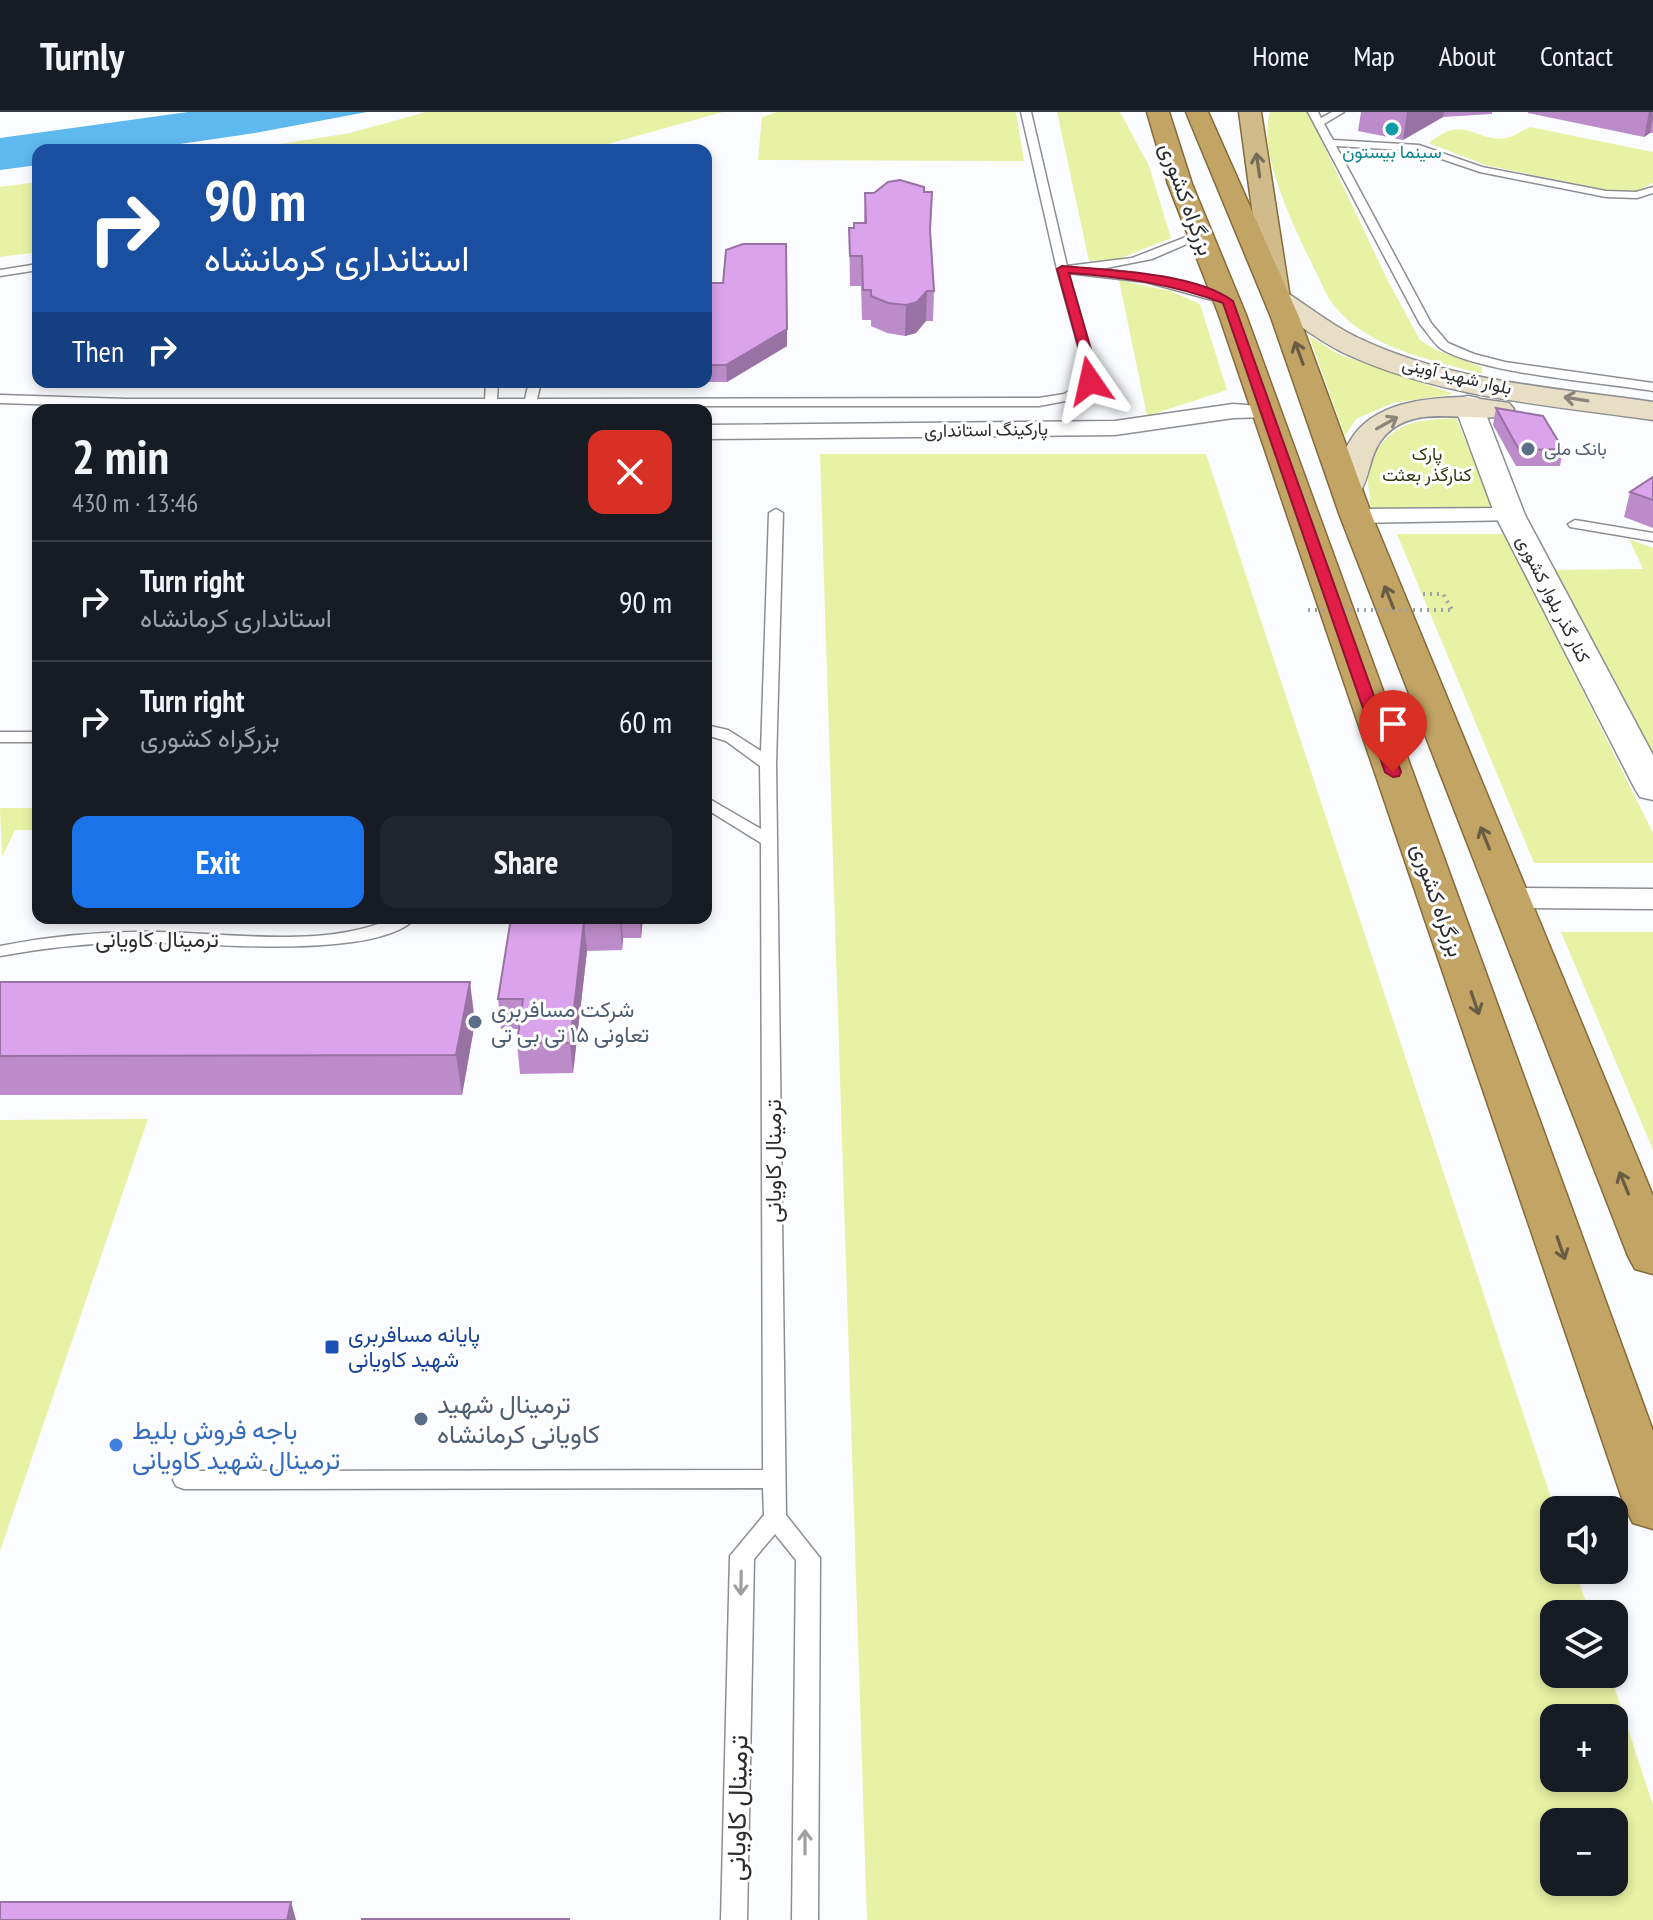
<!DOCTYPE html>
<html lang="en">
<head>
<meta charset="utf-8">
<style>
  body { margin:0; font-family:"PT Sans Narrow",Vazirmatn,sans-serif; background:#20242c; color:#f1f3f6; height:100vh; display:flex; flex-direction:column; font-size:30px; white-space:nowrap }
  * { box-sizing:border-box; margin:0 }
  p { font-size:26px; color:#9ea1a6 }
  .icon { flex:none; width:44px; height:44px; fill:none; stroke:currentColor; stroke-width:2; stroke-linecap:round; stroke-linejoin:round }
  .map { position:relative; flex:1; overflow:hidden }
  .drawer { position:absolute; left:32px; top:292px; width:680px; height:520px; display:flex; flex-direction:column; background:#171b24; border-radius:16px; box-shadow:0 4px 12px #0003 }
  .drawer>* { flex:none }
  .top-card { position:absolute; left:32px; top:32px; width:680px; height:244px; border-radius:16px; box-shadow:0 4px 12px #0003; background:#1a4fa0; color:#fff; overflow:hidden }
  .tools { position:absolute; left:1540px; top:1384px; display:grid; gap:16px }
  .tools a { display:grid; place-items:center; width:88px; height:88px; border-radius:16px; background:#171b24; box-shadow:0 4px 12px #0003; font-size:40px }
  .pin { position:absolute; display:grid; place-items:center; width:68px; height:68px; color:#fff; margin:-82px -34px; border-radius:50% 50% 50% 0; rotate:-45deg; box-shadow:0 0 8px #0007 }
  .pin .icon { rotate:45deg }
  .me { position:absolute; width:88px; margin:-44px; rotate:349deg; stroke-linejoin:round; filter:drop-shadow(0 0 6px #0008) }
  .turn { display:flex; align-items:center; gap:28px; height:168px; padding:0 40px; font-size:36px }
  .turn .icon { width:104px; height:104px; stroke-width:2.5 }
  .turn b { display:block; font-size:56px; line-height:68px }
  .then { display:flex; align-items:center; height:76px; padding:0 40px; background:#0003; gap:16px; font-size:30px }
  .round { display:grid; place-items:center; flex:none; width:84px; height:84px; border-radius:16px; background:#20242c }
  .overview { display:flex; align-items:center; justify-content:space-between; height:136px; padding:0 40px }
  h1 { font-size:48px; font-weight:800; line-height:60px }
  .primary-button { display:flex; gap:16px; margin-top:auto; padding:16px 40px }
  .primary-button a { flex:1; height:92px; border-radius:16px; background:#1a73e8; color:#fff; font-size:32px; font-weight:800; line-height:92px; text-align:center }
  .primary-button a+a { background:#20242c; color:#f1f3f6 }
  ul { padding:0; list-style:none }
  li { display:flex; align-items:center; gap:24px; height:120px; padding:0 40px; border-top:2px solid #363941 }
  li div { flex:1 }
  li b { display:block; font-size:30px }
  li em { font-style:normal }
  header { display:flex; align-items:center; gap:48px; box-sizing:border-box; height:112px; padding:0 40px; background:#171b24; border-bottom:2px solid #363941 }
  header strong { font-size:38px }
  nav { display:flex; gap:44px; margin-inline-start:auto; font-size:28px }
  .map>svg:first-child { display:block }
  .green { fill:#e8f2a4; fill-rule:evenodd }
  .water { fill:#5eb9ef }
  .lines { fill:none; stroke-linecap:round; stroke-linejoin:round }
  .service-casing { stroke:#8c8e92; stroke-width:3 }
  .minor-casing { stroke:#8c8e92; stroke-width:3 }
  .tertiary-casing { stroke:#8c8e92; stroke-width:3 }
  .secondary-casing { stroke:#8c8e92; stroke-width:3 }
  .primary-casing { stroke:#846b38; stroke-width:3 }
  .trunk-casing { stroke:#846b38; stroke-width:3 }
  .path { stroke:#a0a1a4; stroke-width:4; stroke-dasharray:2 5; stroke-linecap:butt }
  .service { fill:#fff; fill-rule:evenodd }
  .minor { fill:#fff; fill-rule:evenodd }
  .tertiary { fill:#fff; fill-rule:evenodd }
  .secondary { fill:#e8ddc5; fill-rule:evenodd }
  .primary { fill:#d1bb8b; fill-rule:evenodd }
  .trunk { fill:#c2a464; fill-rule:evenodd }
  .path-bridge { stroke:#a0a1a4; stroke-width:4; stroke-dasharray:2 5; stroke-linecap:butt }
  .wall { fill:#bc8cca }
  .shaded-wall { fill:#9972a4 }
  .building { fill:#dba3eb; stroke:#9972a4; stroke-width:2 }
  .oneway { stroke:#766d58 }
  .oneway2 { stroke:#685d44 }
  .oneway3 { stroke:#8a857a }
  .oneway4 { stroke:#a0a0a1 }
  .route { fill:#e11d48; stroke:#92132f; stroke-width:2 }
  .culture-dot { fill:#0f9aa8; stroke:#fff; stroke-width:3 }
  .service-dot { fill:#5c6f8a; stroke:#fff; stroke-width:3 }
  .transit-dot { fill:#1a4fb4; stroke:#fff; stroke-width:3 }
  .shop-dot { fill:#3f7fe0; stroke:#fff; stroke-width:3 }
  .labels { text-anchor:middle; stroke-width:6; stroke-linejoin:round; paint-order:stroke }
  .far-culture-label { font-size:18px; fill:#0d838f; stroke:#fff }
  .far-street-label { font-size:18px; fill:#2c2d2f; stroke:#fff }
  .far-service-label { font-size:18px; fill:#4e5e75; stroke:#fff; text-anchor:start }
  .far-park-label { font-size:18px; fill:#333710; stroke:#fff }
  .street-label { font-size:22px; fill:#2c2d2f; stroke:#fff }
  .service-label { font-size:22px; fill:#4e5e75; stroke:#fff; text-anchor:start }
  .transit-label { font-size:22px; fill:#164399; stroke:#fff; text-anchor:start }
  .near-service-label { font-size:26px; fill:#4e5e75; stroke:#fff; text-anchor:start }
  .near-shop-label { font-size:26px; fill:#366cbe; stroke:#fff; text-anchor:start }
  .near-street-label { font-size:26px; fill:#2c2d2f; stroke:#fff }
</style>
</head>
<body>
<header>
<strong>Turnly</strong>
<nav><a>Home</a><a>Map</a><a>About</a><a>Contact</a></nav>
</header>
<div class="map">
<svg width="1653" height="1808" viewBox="0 0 1653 1808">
  <rect width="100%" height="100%" fill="#fafcff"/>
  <!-- green -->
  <g class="green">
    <path d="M 426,0 L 723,0 L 586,38 L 243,38 L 350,21 Z"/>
    <path d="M 777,0 L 1016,0 L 1024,49 L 758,48 L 762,5 Z"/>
    <path d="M 1057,0 L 1120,0 L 1149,54 L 1171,126 L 1119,147 L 1089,149 Z"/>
    <path d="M 1270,0 L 1308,0 L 1387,167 L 1420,228 L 1436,238 L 1482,255 L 1482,262 C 1428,247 1360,235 1328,185 C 1307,140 1255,48 1270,0 Z"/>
    <path d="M 1530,15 L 1653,40 L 1653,71 L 1637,79 L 1612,79 L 1485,53 L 1429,31 C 1466,0 1476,32 1507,26 C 1515,24 1523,18 1530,15 Z"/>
    <path d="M 38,70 L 38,140 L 0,145 L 0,75 Z"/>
    <path d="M 1119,168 L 1170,179 L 1200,192 L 1227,278 L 1147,304 Z"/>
    <path d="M 1309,224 L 1338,242 L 1454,282 L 1393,291 L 1356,307 L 1345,324 Z"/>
    <path d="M 1456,306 L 1495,397 L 1371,397 L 1366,354 C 1394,310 1406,309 1456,306 Z"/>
    <path d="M 820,342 L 1206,342 L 1555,1398 L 1554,1458 L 1575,1458 L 1590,1502 L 1554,1502 L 1554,1562 L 1610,1562 L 1653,1693 L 1653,1808 L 867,1808 ZM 1554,1606 L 1614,1606 L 1614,1666 L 1554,1666 ZM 1554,1710 L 1614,1710 L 1614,1770 L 1554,1770 Z"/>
    <path d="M 1397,422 L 1505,422 L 1653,721 L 1653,751 L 1534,751 Z"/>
    <path d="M 1629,427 L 1653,436 L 1653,645 L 1550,458 L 1643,457 Z"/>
    <path d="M 0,696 L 38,696 L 38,718 L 15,718 L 2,745 Z"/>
    <path d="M 1561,820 L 1653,820 L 1653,1038 Z"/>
    <path d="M 148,1007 L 0,1439 L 0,1008 Z"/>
  </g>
  <!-- water -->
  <path class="water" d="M 188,0 L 367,0 L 255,21 L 139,38 L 38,38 L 38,53 L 0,58 L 0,26 Z"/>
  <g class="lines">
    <!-- service casing -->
    <g class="service-casing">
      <g id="service">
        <path d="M 1021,0 L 1031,0 L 1067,154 L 1132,146 L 1199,120 L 1204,123 L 1203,125 L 1152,147 L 1101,157 C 1136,161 1205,169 1232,189 L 1227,192 L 1146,170 L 1068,161 L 1097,259 L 1089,278 L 1071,288 L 1039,294 L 535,294 L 534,298 L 522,298 L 523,294 L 127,295 L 0,291 L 0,283 L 127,287 L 485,287 L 486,270 L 498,270 L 497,287 L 525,287 L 529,270 L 541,270 L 537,287 L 1039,286 L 1064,282 L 1080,273 L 1085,259 L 1057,157 Z"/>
        <path d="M 1308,0 L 1318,0 L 1321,6 L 1332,0 L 1344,0 L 1324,12 L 1333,28 L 1419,33 L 1482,55 L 1606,79 L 1636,80 L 1653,75 L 1653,81 L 1637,86 L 1606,85 L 1480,60 L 1418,39 L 1336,34 L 1431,211 L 1448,231 L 1474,242 L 1505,250 L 1653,271 L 1653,279 C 1605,271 1477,261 1440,236 C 1433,230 1426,219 1420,212 Z"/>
        <path d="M 38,152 L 38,158 L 0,164 L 0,158 Z"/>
        <path d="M 776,397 L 783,401 L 776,652 L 786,1403 L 820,1446 L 818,1808 L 792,1808 L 796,1448 L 775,1422 L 754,1447 L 747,1808 L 721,1808 L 730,1444 L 764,1403 L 763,1376 L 184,1377 L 176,1374 L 173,1368 L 176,1362 L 184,1359 L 763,1358 L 761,731 L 706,697 L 706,685 L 761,717 L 760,654 L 726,629 L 706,623 L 706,613 L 728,618 L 761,639 L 769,401 Z"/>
        <path d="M 1575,408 L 1653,421 L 1653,429 L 1570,415 L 1568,412 Z"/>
        <rect x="0" y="620" width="38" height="10"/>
        <path d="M 393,806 L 416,806 C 375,850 194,830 134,830 C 89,831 44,836 0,844 L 0,834 C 52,824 105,819 158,820 C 230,821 326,837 393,806 Z"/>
      </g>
    </g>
    <!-- minor casing -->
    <g class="minor-casing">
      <g id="minor">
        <path d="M 1233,292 L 1272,295 L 1275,300 L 1272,305 L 1233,306 L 1115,323 L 706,327 L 706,313 L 1115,309 Z"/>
        <path d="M 1510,396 L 1519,398 L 1522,403 L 1519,408 L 1356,411 L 1347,409 L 1344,404 L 1347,399 L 1356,397 Z"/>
        <path d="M 1509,776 L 1653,777 L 1653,797 L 1509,796 L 1498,793 L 1493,786 L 1498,779 Z"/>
      </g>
    </g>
    <!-- tertiary casing -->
    <g class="tertiary-casing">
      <path id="tertiary" d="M 1468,284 L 1478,286 L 1482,292 L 1525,403 L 1653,643 L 1653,688 L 1640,685 L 1635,677 L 1495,403 L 1454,292 L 1458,286 Z"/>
    </g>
    <!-- secondary casing -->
    <g class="secondary-casing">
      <g id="secondary">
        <path d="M 1277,178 L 1286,180 C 1312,197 1337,217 1365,229 C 1455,270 1556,276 1653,290 L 1653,308 C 1550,293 1440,286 1344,241 C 1317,228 1293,208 1268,192 L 1264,186 L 1268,180 Z"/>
        <path d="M 1466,285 L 1509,291 L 1514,297 L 1509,303 C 1469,313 1410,287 1380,330 C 1369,345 1370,366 1359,382 L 1348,384 L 1337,382 L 1332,375 C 1337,359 1341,343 1350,329 C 1373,290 1425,286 1466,285 Z"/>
      </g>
    </g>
    <!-- primary casing -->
    <g class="primary-casing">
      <path id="primary" d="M 1239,0 L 1261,0 L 1290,186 L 1286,192 L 1268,192 L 1264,186 Z"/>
    </g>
    <!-- trunk casing -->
    <g class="trunk-casing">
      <g id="trunk">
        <path d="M 1147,0 L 1169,0 L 1192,72 L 1246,203 L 1653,1319 L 1653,1417 L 1633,1411 L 1625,1395 L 1219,203 L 1168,72 Z"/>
        <path d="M 1186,0 L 1208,0 L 1299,205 L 1372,404 L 1653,1084 L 1653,1162 L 1635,1157 L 1628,1144 L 1340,404 L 1271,205 Z"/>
      </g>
    </g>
    <!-- path -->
    <path class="path" d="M 1423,482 L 1443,482 L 1452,498"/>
    <!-- service -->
    <use href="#service" class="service"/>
    <!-- minor -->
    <use href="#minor" class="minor"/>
    <!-- tertiary -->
    <use href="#tertiary" class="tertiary"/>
    <!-- secondary -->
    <use href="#secondary" class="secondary"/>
    <!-- primary -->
    <use href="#primary" class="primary"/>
    <!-- trunk -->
    <use href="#trunk" class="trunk"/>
    <!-- path-bridge -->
    <path class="path-bridge" d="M 1308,498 L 1452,498"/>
  </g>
  <!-- wall -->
  <g class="wall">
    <path d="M 1361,0 L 1492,0 L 1492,2 L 1443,5 L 1403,28 L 1358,19 Z"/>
    <path d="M 1528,0 L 1653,0 L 1653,21 L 1650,21 L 1644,25 L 1528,1 Z"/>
    <path d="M 924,80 L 930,124 L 934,179 L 933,209 L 926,209 L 916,221 L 905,224 L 887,221 L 871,214 L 871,208 L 862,208 L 861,174 L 850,174 L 849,116 L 854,116 L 864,111 L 865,81 Z"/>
    <path d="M 786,132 L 787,234 L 727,270 L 706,270 L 706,171 L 723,171 Z"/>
    <path d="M 557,270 L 658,270 L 557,271 Z"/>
    <path d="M 1496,296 L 1563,337 L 1560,354 L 1516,354 L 1493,313 Z"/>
    <path d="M 1653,365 L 1653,416 L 1624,405 L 1630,380 Z"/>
    <path d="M 511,806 L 643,806 L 641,826 L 623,826 L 622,838 L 587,839 L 573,961 L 520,962 L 517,931 L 519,917 L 501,917 L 498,887 Z"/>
    <path d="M 0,870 L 475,910 L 462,983 L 0,983 Z"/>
  </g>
  <!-- shaded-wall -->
  <g class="shaded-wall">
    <path d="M 1407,0 L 1444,0 L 1443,5 L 1403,28 Z"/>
    <path d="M 1649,0 L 1653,0 L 1653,6 L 1650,21 L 1644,25 Z"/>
    <path d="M 927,179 L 926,209 L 916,221 L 905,224 L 906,193 Z"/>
    <path d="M 787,217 L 787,234 L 727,270 L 726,253 Z"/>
    <path d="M 620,806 L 621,806 L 623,826 L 622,838 Z"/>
    <path d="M 640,806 L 643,806 L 641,826 Z"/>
    <path d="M 584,809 L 587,839 L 573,961 L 570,931 Z"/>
    <path d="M 470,870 L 475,910 L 462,983 L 456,943 Z"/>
    <path d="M 291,1790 L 296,1808 L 287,1808 Z"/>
  </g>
  <!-- building -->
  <g class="building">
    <path d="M 900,68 L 924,75 L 924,80 L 932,80 L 930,118 L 934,179 L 927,179 L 917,190 L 906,193 L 888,191 L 871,184 L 871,178 L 863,178 L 862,144 L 850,144 L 849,116 L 854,116 L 854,111 L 866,111 L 865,81 L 874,81 L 888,70 Z"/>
    <path d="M 743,132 L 786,132 L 787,217 L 726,253 L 706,253 L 706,171 L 723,171 L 726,138 Z"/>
    <path d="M 1496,296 L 1543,304 L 1563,337 L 1519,338 Z"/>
    <path d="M 1653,365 L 1653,388 L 1630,380 Z"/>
    <path d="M 511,806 L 620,806 L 620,809 L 584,809 L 570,931 L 517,931 L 523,887 L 498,887 Z"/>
    <path d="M 0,870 L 470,870 L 456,943 L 0,944 Z"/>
    <path d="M 0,1790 L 291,1790 L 287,1808 L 0,1808 Z"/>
    <path d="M 362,1807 L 570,1807 L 362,1808 Z"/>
  </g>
  <!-- one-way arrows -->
  <defs><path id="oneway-shaft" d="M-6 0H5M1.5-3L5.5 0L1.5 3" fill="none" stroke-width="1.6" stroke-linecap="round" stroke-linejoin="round" transform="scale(2)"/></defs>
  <use class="oneway" href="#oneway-shaft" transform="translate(1258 53) rotate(-98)"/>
  <g class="oneway2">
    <use href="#oneway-shaft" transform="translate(1299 241) rotate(-110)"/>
    <use href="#oneway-shaft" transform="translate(1389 485) rotate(-112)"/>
    <use href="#oneway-shaft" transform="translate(1485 726) rotate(-112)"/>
    <use href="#oneway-shaft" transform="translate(1475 891) rotate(71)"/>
    <use href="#oneway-shaft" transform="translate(1624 1071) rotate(-112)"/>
    <use href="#oneway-shaft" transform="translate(1561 1136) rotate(71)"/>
  </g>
  <g class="oneway3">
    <use href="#oneway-shaft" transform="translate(1576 287) rotate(-171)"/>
    <use href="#oneway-shaft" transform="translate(1387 311) rotate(-29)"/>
  </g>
  <g class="oneway4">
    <use href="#oneway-shaft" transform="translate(741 1471) rotate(91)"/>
    <use href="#oneway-shaft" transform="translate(805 1730) rotate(-90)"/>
  </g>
  <!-- route -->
  <path class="route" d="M 1062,154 C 1110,158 1195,161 1233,189 L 1401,660 L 1399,664 L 1393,665 L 1385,660 L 1223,191 C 1172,172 1123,165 1069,161 L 1097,259 L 1096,269 L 1090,272 L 1084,269 L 1085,259 L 1057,157 Z"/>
  <!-- markers -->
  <circle class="culture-dot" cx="1392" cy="17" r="8"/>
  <g class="service-dot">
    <circle cx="1528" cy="337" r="8"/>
    <circle cx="475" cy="910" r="8"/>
    <circle cx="421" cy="1307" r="8"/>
  </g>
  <rect class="transit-dot" x="324" y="1227" width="16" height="16" rx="4"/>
  <circle class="shop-dot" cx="116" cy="1333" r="8"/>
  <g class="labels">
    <!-- far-culture labels -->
    <g class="far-culture-label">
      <text x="1392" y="46">سینما بیستون</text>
    </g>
    <!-- far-street labels -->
    <g class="far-street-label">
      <text transform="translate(1457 264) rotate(13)" y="6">بلوار شهید آوینی</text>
      <text transform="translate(986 318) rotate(-1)" y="6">پارکینگ استانداری</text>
      <text transform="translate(1553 487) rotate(63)" y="6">کنار گذر بلوار کشوری</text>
    </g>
    <!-- far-service labels -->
    <g class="far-service-label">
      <text x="1544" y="343">بانک ملی</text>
    </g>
    <!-- far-park labels -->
    <g class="far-park-label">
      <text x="1427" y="348">پارک<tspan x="1427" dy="21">کنارگذر بعثت</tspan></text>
    </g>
    <!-- street labels -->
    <g class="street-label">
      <text transform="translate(1187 87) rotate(70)" y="8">بزرگراه کشوری</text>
      <text transform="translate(1438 788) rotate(71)" y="8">بزرگراه کشوری</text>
      <text x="157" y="835">ترمینال کاویانی</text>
      <text transform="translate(773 1049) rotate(-90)" y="8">ترمینال کاویانی</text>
    </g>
    <!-- service labels -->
    <g class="service-label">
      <text x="491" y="905">شرکت مسافربری<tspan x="491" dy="25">تعاونی ۱۵ تی بی تی</tspan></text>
    </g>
    <!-- transit labels -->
    <g class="transit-label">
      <text x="348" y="1230">پايانه مسافربری<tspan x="348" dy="25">شهید کاویانی</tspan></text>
    </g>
    <!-- near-service labels -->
    <g class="near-service-label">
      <text x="437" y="1301">ترمینال شهید<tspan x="437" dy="30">کاویانی کرمانشاه</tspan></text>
    </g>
    <!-- near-shop labels -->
    <g class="near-shop-label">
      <text x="132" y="1327">باجه فروش بلیط<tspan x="132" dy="30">ترمینال شهید کاویانی</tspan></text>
    </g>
    <!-- near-street labels -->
    <g class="near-street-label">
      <text transform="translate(737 1696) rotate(-89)" y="9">ترمینال کاویانی</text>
    </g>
  </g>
</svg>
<div class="tools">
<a><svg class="icon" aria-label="sound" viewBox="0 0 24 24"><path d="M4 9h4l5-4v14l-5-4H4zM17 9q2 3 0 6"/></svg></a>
<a><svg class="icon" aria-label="layers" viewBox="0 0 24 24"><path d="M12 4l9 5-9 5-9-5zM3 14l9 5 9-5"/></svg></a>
<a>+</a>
<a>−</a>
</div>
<div class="pin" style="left:1393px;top:660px;background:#d93025"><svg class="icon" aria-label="arrive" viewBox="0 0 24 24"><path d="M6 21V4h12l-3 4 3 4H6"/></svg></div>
<svg class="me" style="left:1090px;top:269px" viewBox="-20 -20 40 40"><path d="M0-17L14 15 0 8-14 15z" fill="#e11d48" stroke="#fff" stroke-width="4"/></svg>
<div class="top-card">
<div class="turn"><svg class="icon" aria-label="right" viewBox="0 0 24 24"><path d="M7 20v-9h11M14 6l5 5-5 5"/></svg><div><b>90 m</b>استانداری کرمانشاه</div></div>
<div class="then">Then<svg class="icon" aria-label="right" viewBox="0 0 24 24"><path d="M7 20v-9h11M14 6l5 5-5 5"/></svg></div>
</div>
<section class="drawer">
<div class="overview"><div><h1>2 min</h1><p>430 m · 13:46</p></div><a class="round" style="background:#d93025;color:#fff"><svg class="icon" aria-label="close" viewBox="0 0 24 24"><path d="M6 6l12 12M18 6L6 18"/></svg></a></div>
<ul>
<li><svg class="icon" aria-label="right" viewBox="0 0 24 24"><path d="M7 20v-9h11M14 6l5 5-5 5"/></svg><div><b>Turn right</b><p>استانداری کرمانشاه</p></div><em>90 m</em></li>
<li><svg class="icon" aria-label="right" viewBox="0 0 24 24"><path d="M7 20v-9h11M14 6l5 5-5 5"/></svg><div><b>Turn right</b><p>بزرگراه کشوری</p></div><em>60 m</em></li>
</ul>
<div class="primary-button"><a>Exit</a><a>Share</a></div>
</section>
</div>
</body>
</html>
